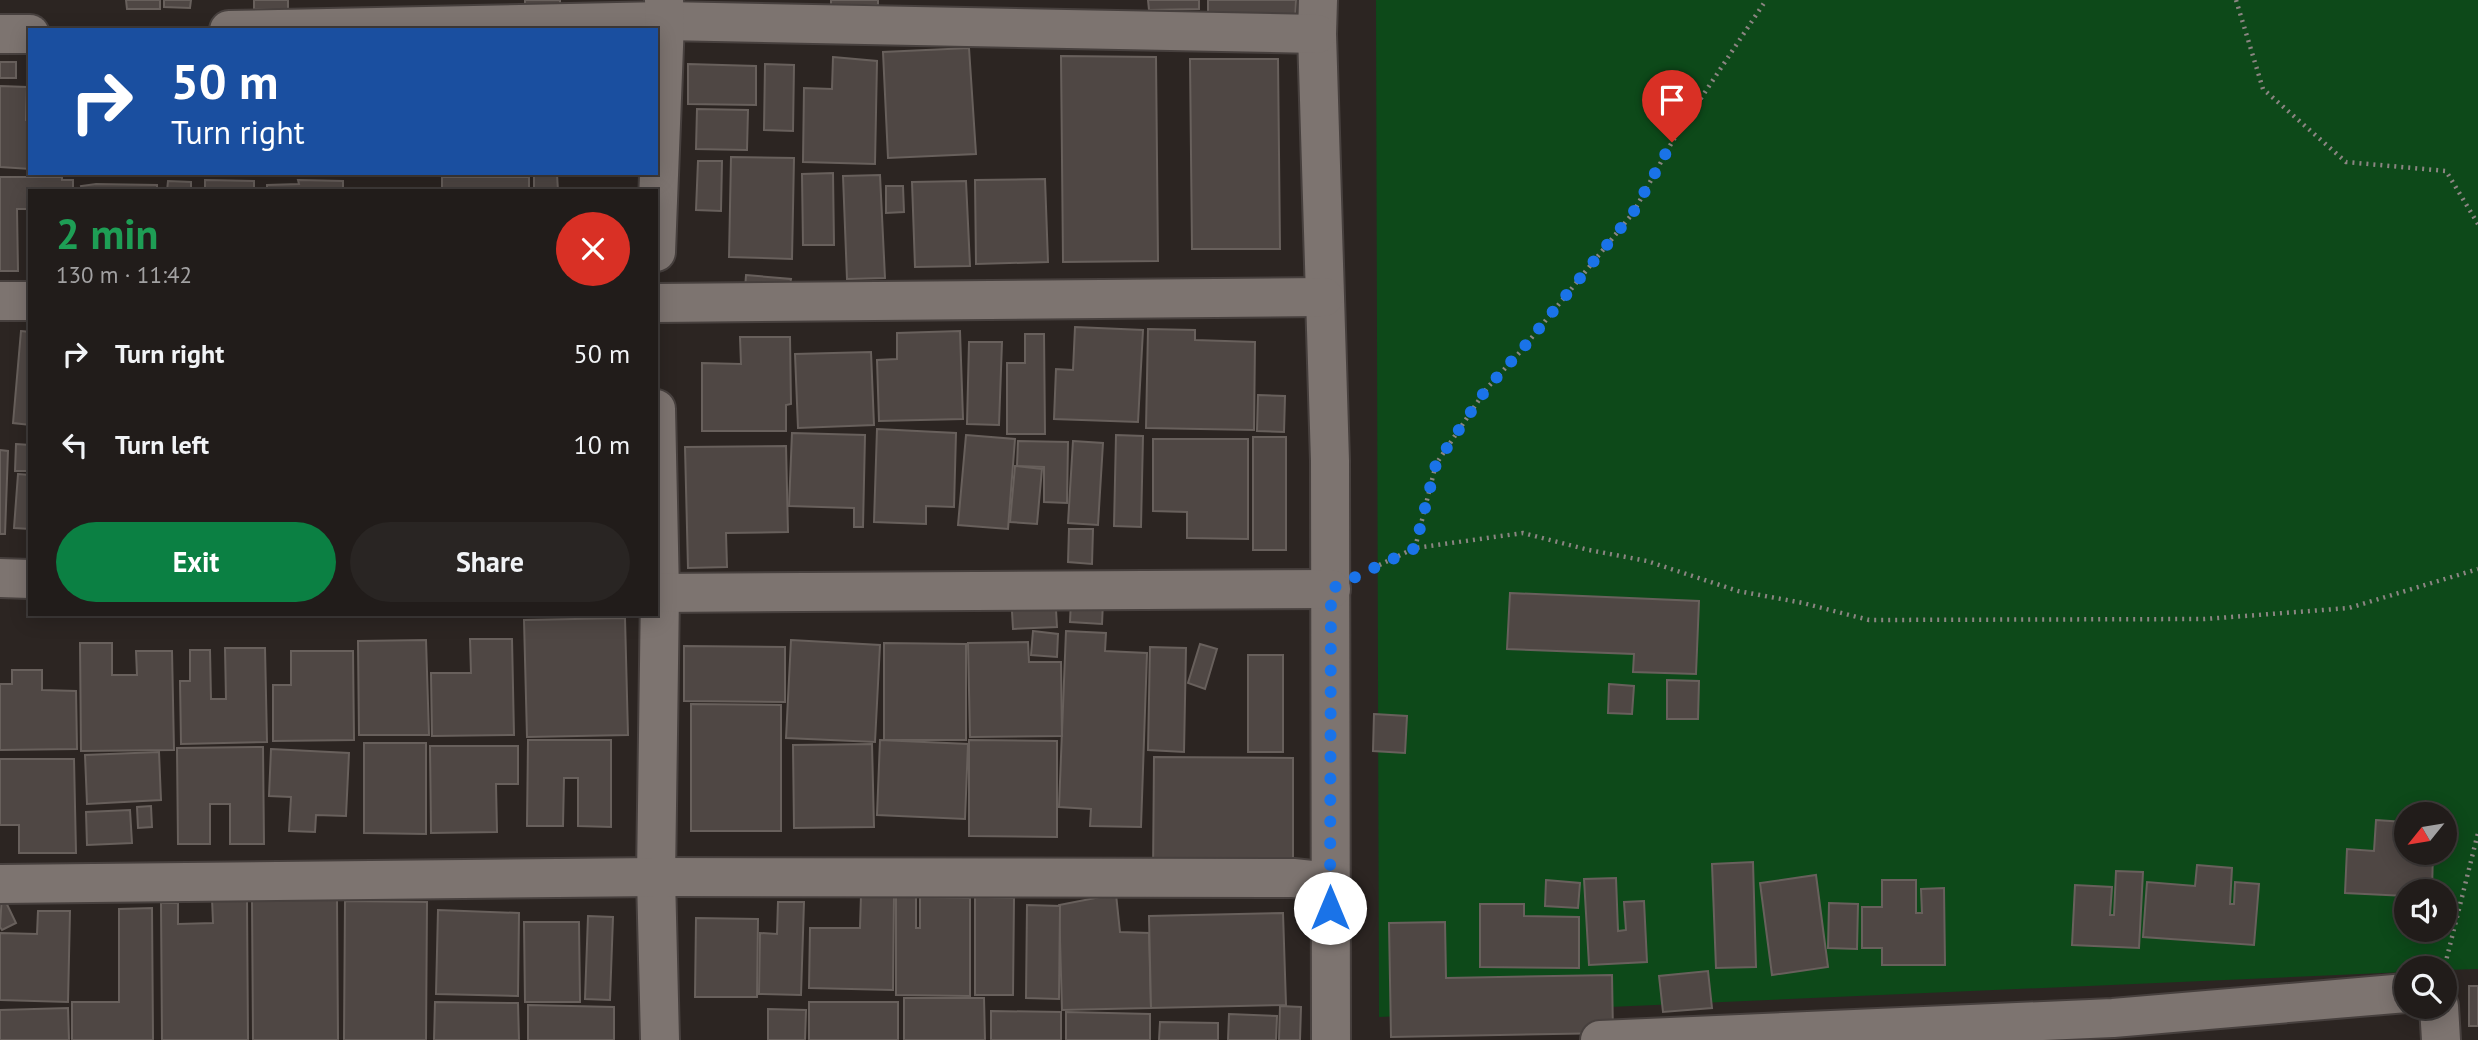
<!DOCTYPE html>
<html lang="en">
<head>
<meta charset="utf-8">
<style>
  body { margin:0; font-family:"PT Sans",sans-serif; background:#292523; color:#f1f3f6; height:100vh; display:flex; flex-direction:column; font-size:26px; white-space:nowrap }
  * { box-sizing:border-box; margin:0 }
  p { font-size:23px; color:#a2a1a2 }
  .icon { flex:none; width:38px; height:38px; fill:none; stroke:currentColor; stroke-width:2; stroke-linecap:round; stroke-linejoin:round }
  .map { position:relative; flex:1; overflow:hidden }
  .details { position:absolute; left:28px; top:189px; width:630px; height:427px; display:flex; flex-direction:column; background:#211c1a; border-radius:0px; box-shadow:0 4px 18px #0003,0 0 0 2px #3e3a39 }
  .details>* { flex:none }
  .guide { position:absolute; left:28px; top:28px; width:630px; height:147px; border-radius:0px; box-shadow:0 4px 18px #0003,0 0 0 2px #3e3a39; background:#1a4fa0; color:#fff; overflow:hidden }
  .needle { width:46px; rotate:240deg }
  .tools { position:absolute; left:2394px; top:802px; display:grid; gap:14px }
  .tools a { display:grid; place-items:center; width:63px; height:63px; border-radius:50%; background:#211c1a; box-shadow:0 4px 18px #0003,0 0 0 2px #3e3a39; font-size:35px }
  .pin { position:absolute; display:grid; place-items:center; width:60px; height:60px; color:#fff; margin:-72px -30px; border-radius:50% 50% 50% 0; rotate:-45deg; box-shadow:0 0 7px #0007 }
  .pin .icon { rotate:45deg }
  .me { position:absolute; width:77px; margin:-38px; rotate:0deg; stroke-linejoin:round; filter:drop-shadow(0 0 5px #0008) }
  .turn { display:flex; align-items:center; gap:24px; height:147px; padding:0 28px; font-size:32px }
  .turn .icon { width:91px; height:91px; stroke-width:2.5 }
  .turn b { display:block; font-size:49px; line-height:60px }
  .round { display:grid; place-items:center; flex:none; width:74px; height:74px; border-radius:37px; background:#292523 }
  .overview { display:flex; align-items:center; justify-content:space-between; height:119px; padding:0 28px }
  h1 { font-size:42px; font-weight:600; line-height:52px; color:#1e9e55 }
  .primary-button { display:flex; gap:14px; margin-top:auto; padding:14px 28px }
  .primary-button a { flex:1; height:80px; border-radius:42px; background:#0b8043; color:#fff; font-size:28px; font-weight:600; line-height:80px; text-align:center }
  .primary-button a+a { background:#292523; color:#f1f3f6 }
  ul { padding:0; list-style:none }
  li { display:flex; align-items:center; gap:21px; height:91px; padding:0 28px }
  li div { flex:1 }
  li b { display:block; font-size:26px }
  li em { font-style:normal }
  .map>svg:first-child { display:block }
  .green { fill:#0d4919; fill-rule:evenodd }
  .building { fill:#4f4744; stroke:#68605c; stroke-width:2 }
  .lines { fill:none; stroke-linecap:round; stroke-linejoin:round }
  .minor-casing { stroke:#47403e; stroke-width:42 }
  .path { stroke:#8b8582; stroke-width:4.5; stroke-dasharray:2 5; stroke-linecap:butt }
  .minor { stroke:#7d7470; stroke-width:38 }
  .route { stroke:#1a73e8; stroke-width:12; stroke-dasharray:0 21.6 }
</style>
</head>
<body>
<div class="map">
<svg width="2478" height="1040" viewBox="0 0 2478 1040">
  <rect width="100%" height="100%" fill="#2c2522"/>
  <!-- green -->
  <path class="green" d="M 1376,0 L 2478,0 L 2478,969 L 2445,970 L 2445,968 L 2406,968 L 2406,972 L 1379,1017 ZM 2406,814 L 2445,814 L 2445,852 L 2406,852 ZM 2406,891 L 2445,891 L 2445,929 L 2406,929 Z"/>
  <!-- building -->
  <g class="building">
    <path d="M 126,0 L 160,0 L 160,9 L 127,9 Z"/>
    <path d="M 164,0 L 191,0 L 190,8 L 164,7 Z"/>
    <path d="M 254,0 L 288,0 L 288,10 L 254,9 Z"/>
    <rect x="525" y="0" width="35" height="7"/>
    <rect x="831" y="0" width="47" height="5"/>
    <path d="M 1148,0 L 1199,0 L 1199,9 L 1149,10 Z"/>
    <path d="M 1208,0 L 1296,0 L 1295,21 L 1208,21 Z"/>
    <path d="M 969,48 L 976,154 L 888,158 L 883,52 Z"/>
    <path d="M 1061,56 L 1156,57 L 1158,261 L 1063,262 Z"/>
    <path d="M 833,57 L 877,61 L 875,164 L 803,162 L 804,88 L 832,89 Z"/>
    <path d="M 1190,59 L 1278,59 L 1280,249 L 1192,249 Z"/>
    <rect x="0" y="62" width="16" height="16"/>
    <path d="M 688,64 L 756,66 L 756,105 L 688,104 Z"/>
    <path d="M 765,64 L 794,65 L 793,131 L 764,130 Z"/>
    <path d="M 0,86 L 27,87 L 26,120 L 30,120 L 30,169 L 0,167 Z"/>
    <path d="M 697,109 L 748,110 L 747,150 L 696,149 Z"/>
    <path d="M 731,157 L 794,158 L 792,259 L 729,257 Z"/>
    <path d="M 698,161 L 722,161 L 721,211 L 696,210 Z"/>
    <path d="M 77,173 L 163,173 L 163,174 L 77,175 Z"/>
    <path d="M 833,173 L 834,245 L 803,245 L 802,174 Z"/>
    <path d="M 557,174 L 558,191 L 534,191 L 534,175 Z"/>
    <path d="M 880,175 L 885,278 L 847,279 L 843,176 Z"/>
    <path d="M 0,177 L 62,177 L 62,180 L 73,180 L 73,191 L 30,191 L 30,209 L 17,209 L 18,271 L 0,271 Z"/>
    <rect x="442" y="177" width="87" height="14"/>
    <path d="M 1045,179 L 1048,262 L 976,264 L 975,180 Z"/>
    <path d="M 205,180 L 254,181 L 254,191 L 205,191 Z"/>
    <path d="M 298,180 L 343,181 L 343,191 L 267,191 L 267,185 L 299,184 Z"/>
    <path d="M 168,181 L 191,182 L 191,191 L 167,191 Z"/>
    <path d="M 966,181 L 970,266 L 915,267 L 912,182 Z"/>
    <path d="M 96,184 L 157,185 L 157,191 L 82,191 L 81,186 Z"/>
    <path d="M 886,186 L 903,186 L 904,212 L 886,213 Z"/>
    <path d="M 746,275 L 791,279 L 789,292 L 745,289 Z"/>
    <path d="M 1075,327 L 1143,330 L 1138,422 L 1054,419 L 1056,369 L 1073,370 Z"/>
    <path d="M 1148,329 L 1195,330 L 1195,340 L 1255,342 L 1254,430 L 1146,428 Z"/>
    <path d="M 21,331 L 30,332 L 30,425 L 13,423 Z"/>
    <path d="M 960,331 L 963,419 L 879,421 L 877,360 L 897,359 L 897,333 Z"/>
    <path d="M 1025,334 L 1044,334 L 1045,434 L 1007,434 L 1007,363 L 1025,363 Z"/>
    <path d="M 740,337 L 790,337 L 791,404 L 786,405 L 786,431 L 702,431 L 702,363 L 741,364 Z"/>
    <path d="M 969,342 L 1002,342 L 999,425 L 967,424 Z"/>
    <path d="M 871,352 L 874,425 L 798,428 L 795,354 Z"/>
    <path d="M 1258,395 L 1285,396 L 1284,432 L 1257,431 Z"/>
    <path d="M 877,429 L 956,433 L 954,507 L 926,506 L 926,524 L 874,522 Z"/>
    <path d="M 792,433 L 865,435 L 863,527 L 854,527 L 854,508 L 789,506 Z"/>
    <path d="M 966,435 L 1015,439 L 1008,529 L 958,525 Z"/>
    <path d="M 1116,435 L 1143,436 L 1141,527 L 1114,526 Z"/>
    <rect x="1253" y="437" width="33" height="113"/>
    <path d="M 1153,439 L 1248,439 L 1248,539 L 1187,538 L 1187,512 L 1153,511 Z"/>
    <path d="M 1018,441 L 1068,442 L 1067,503 L 1044,502 L 1044,467 L 1017,466 Z"/>
    <path d="M 1073,441 L 1103,443 L 1098,525 L 1068,523 Z"/>
    <path d="M 16,444 L 30,445 L 30,471 L 15,471 Z"/>
    <path d="M 786,446 L 788,532 L 726,533 L 727,567 L 688,568 L 685,447 Z"/>
    <path d="M 0,450 L 8,451 L 5,534 L 0,534 Z"/>
    <path d="M 1015,466 L 1042,469 L 1037,524 L 1010,522 Z"/>
    <path d="M 18,474 L 30,475 L 30,529 L 14,528 Z"/>
    <path d="M 1069,529 L 1093,529 L 1092,564 L 1068,562 Z"/>
    <path d="M 1055,592 L 1057,627 L 1013,629 L 1011,594 Z"/>
    <path d="M 1510,593 L 1699,601 L 1696,674 L 1633,672 L 1634,654 L 1507,649 Z"/>
    <path d="M 1071,600 L 1103,602 L 1102,624 L 1070,622 Z"/>
    <path d="M 625,618 L 628,735 L 527,737 L 524,620 Z"/>
    <path d="M 1033,631 L 1058,634 L 1057,657 L 1031,655 Z"/>
    <path d="M 1066,631 L 1106,633 L 1105,651 L 1147,653 L 1141,827 L 1090,826 L 1091,809 L 1059,807 Z"/>
    <path d="M 470,639 L 512,639 L 514,735 L 432,736 L 431,673 L 471,673 Z"/>
    <path d="M 426,640 L 429,735 L 359,735 L 358,641 Z"/>
    <path d="M 791,640 L 880,645 L 875,742 L 786,738 Z"/>
    <path d="M 1028,642 L 1029,662 L 1061,662 L 1062,736 L 970,737 L 968,643 Z"/>
    <path d="M 80,643 L 112,643 L 112,675 L 137,675 L 136,651 L 172,651 L 174,750 L 81,751 Z"/>
    <path d="M 884,643 L 966,644 L 966,740 L 884,740 Z"/>
    <path d="M 1200,644 L 1217,649 L 1205,689 L 1188,683 Z"/>
    <path d="M 684,646 L 785,647 L 785,702 L 684,701 Z"/>
    <path d="M 1150,647 L 1186,648 L 1184,752 L 1148,750 Z"/>
    <path d="M 225,648 L 265,648 L 267,742 L 181,744 L 180,681 L 190,681 L 190,650 L 210,650 L 211,699 L 226,699 Z"/>
    <path d="M 291,651 L 353,651 L 354,740 L 273,741 L 273,685 L 291,685 Z"/>
    <rect x="1248" y="655" width="35" height="97"/>
    <path d="M 12,670 L 42,670 L 42,690 L 76,691 L 77,749 L 0,750 L 0,684 L 12,684 Z"/>
    <path d="M 1667,680 L 1699,681 L 1698,719 L 1667,719 Z"/>
    <path d="M 1609,684 L 1634,686 L 1632,714 L 1608,713 Z"/>
    <path d="M 691,704 L 781,705 L 781,831 L 691,831 Z"/>
    <path d="M 1374,714 L 1407,716 L 1405,753 L 1373,751 Z"/>
    <path d="M 528,740 L 611,740 L 611,827 L 578,826 L 578,778 L 564,778 L 563,826 L 527,826 Z"/>
    <path d="M 880,740 L 968,744 L 965,819 L 877,815 Z"/>
    <path d="M 969,740 L 1057,741 L 1057,837 L 969,836 Z"/>
    <path d="M 364,743 L 426,743 L 426,834 L 364,833 Z"/>
    <path d="M 872,744 L 874,827 L 794,828 L 793,745 Z"/>
    <path d="M 430,746 L 518,746 L 518,784 L 496,784 L 497,832 L 431,833 Z"/>
    <path d="M 263,747 L 264,844 L 230,844 L 230,804 L 210,804 L 210,844 L 178,844 L 177,748 Z"/>
    <path d="M 271,749 L 349,753 L 346,816 L 316,815 L 315,832 L 289,831 L 291,797 L 269,796 Z"/>
    <path d="M 159,752 L 161,800 L 87,804 L 85,755 Z"/>
    <path d="M 1154,757 L 1293,758 L 1293,876 L 1153,875 Z"/>
    <path d="M 0,759 L 74,759 L 76,853 L 19,853 L 19,825 L 0,825 Z"/>
    <path d="M 151,806 L 152,827 L 138,828 L 137,807 Z"/>
    <path d="M 130,810 L 132,843 L 87,845 L 86,812 Z"/>
    <path d="M 2376,820 L 2404,822 L 2403,856 L 2406,856 L 2407,852 L 2433,852 L 2432,891 L 2406,891 L 2406,896 L 2345,893 L 2347,849 L 2374,851 Z"/>
    <path d="M 1753,862 L 1756,967 L 1716,968 L 1712,864 Z"/>
    <path d="M 2197,865 L 2232,868 L 2230,904 L 2234,904 L 2235,882 L 2259,884 L 2254,945 L 2143,937 L 2147,882 L 2195,886 Z"/>
    <path d="M 2116,871 L 2143,872 L 2139,948 L 2072,945 L 2075,885 L 2112,887 L 2110,915 L 2114,915 Z"/>
    <path d="M 1816,875 L 1828,967 L 1772,975 L 1760,883 Z"/>
    <path d="M 1616,878 L 1618,931 L 1626,930 L 1624,902 L 1644,901 L 1647,962 L 1589,965 L 1584,879 Z"/>
    <path d="M 1546,880 L 1580,883 L 1578,908 L 1545,906 Z"/>
    <path d="M 1882,880 L 1916,880 L 1916,913 L 1922,913 L 1921,889 L 1944,888 L 1945,965 L 1882,965 L 1882,948 L 1862,948 L 1862,907 L 1882,907 Z"/>
    <path d="M 2,894 L 16,923 L 2,930 L 0,927 Z"/>
    <path d="M 896,894 L 916,894 L 916,928 L 920,928 L 920,897 L 970,898 L 970,996 L 896,995 Z"/>
    <path d="M 1116,894 L 1120,932 L 1149,933 L 1151,1008 L 1062,1010 L 1059,905 Z"/>
    <path d="M 861,895 L 894,896 L 893,990 L 809,988 L 810,928 L 860,928 Z"/>
    <path d="M 975,897 L 1014,898 L 1013,995 L 975,995 Z"/>
    <path d="M 212,899 L 247,899 L 248,1040 L 162,1040 L 161,903 L 178,903 L 178,924 L 213,923 Z"/>
    <path d="M 252,899 L 337,899 L 338,1040 L 253,1040 Z"/>
    <path d="M 345,901 L 427,902 L 426,1040 L 344,1040 Z"/>
    <path d="M 778,902 L 804,902 L 801,995 L 759,994 L 760,933 L 777,934 Z"/>
    <path d="M 1829,903 L 1858,904 L 1857,949 L 1828,948 Z"/>
    <path d="M 1480,904 L 1524,904 L 1524,916 L 1579,917 L 1579,968 L 1480,967 Z"/>
    <path d="M 1027,905 L 1060,906 L 1059,999 L 1026,998 Z"/>
    <path d="M 152,908 L 153,1040 L 72,1040 L 72,1002 L 119,1002 L 119,909 Z"/>
    <path d="M 438,910 L 519,913 L 518,996 L 436,994 Z"/>
    <path d="M 38,911 L 70,911 L 68,1002 L 0,1000 L 0,933 L 37,934 Z"/>
    <path d="M 1283,913 L 1286,1005 L 1151,1008 L 1149,916 Z"/>
    <path d="M 588,916 L 613,917 L 610,1000 L 585,999 Z"/>
    <path d="M 696,918 L 758,919 L 757,997 L 695,997 Z"/>
    <path d="M 524,922 L 579,922 L 580,1002 L 525,1002 Z"/>
    <path d="M 1445,922 L 1446,978 L 1612,975 L 1613,1033 L 1391,1037 L 1389,923 Z"/>
    <path d="M 1708,971 L 1712,1008 L 1663,1012 L 1659,976 Z"/>
    <rect x="2469" y="986" width="9" height="40"/>
    <path d="M 904,998 L 984,998 L 985,1040 L 904,1040 Z"/>
    <path d="M 435,1002 L 518,1003 L 519,1040 L 434,1040 Z"/>
    <rect x="809" y="1002" width="89" height="38"/>
    <path d="M 528,1005 L 614,1007 L 614,1040 L 528,1040 Z"/>
    <path d="M 1280,1006 L 1301,1007 L 1300,1040 L 1279,1040 Z"/>
    <path d="M 68,1008 L 69,1040 L 0,1040 L 0,1010 Z"/>
    <path d="M 768,1009 L 806,1010 L 805,1040 L 768,1040 Z"/>
    <path d="M 991,1011 L 1061,1012 L 1061,1040 L 991,1040 Z"/>
    <path d="M 1066,1012 L 1150,1014 L 1150,1040 L 1066,1040 Z"/>
    <path d="M 1229,1014 L 1277,1016 L 1276,1040 L 1228,1040 Z"/>
    <path d="M 1160,1022 L 1218,1023 L 1218,1040 L 1159,1040 Z"/>
  </g>
  <g class="lines">
    <!-- minor casing -->
    <g class="minor-casing">
      <g id="minor">
        <path d="M 1318,0 L 1317,34 L 1330,461 L 1331,1040"/>
        <path d="M 229,30 L 665,21 L 1317,34"/>
        <path d="M 0,34 L 30,34"/>
        <path d="M 656,252 L 665,21 L 664,0"/>
        <path d="M 0,301 L 30,301"/>
        <path d="M 656,303 L 1324,297"/>
        <path d="M 656,409 L 660,593 L 656,877 L 660,1040"/>
        <path d="M 0,578 L 30,579"/>
        <path d="M 656,593 L 1331,589"/>
        <path d="M 0,884 L 656,877 L 1293,878 L 1330,882"/>
        <path d="M 2439,1006 L 2441,1040"/>
        <path d="M 1600,1040 L 2113,1018 L 2406,993"/>
      </g>
    </g>
    <!-- path -->
    <g class="path">
      <path d="M 2236,0 L 2263,89 L 2346,162 L 2446,171 L 2478,224"/>
      <path d="M 1415,548 L 1436,464 L 1487,388 L 1520,352 L 1633,213 L 1672,142 L 1766,0"/>
      <path d="M 1373,568 L 1415,548 L 1523,533 L 1589,550 L 1647,561 L 1738,591 L 1803,603 L 1869,620 L 2205,619 L 2349,608 L 2478,569"/>
      <path d="M 2445,965 L 2478,833"/>
    </g>
    <!-- minor -->
    <use href="#minor" class="minor"/>
  </g>
  <g class="lines">
    <!-- route -->
    <path class="route" d="M 1330,908 L 1331,589 L 1415,548 L 1436,464 L 1487,388 L 1520,352 L 1633,213 L 1672,142"/>
  </g>
</svg>
<div class="tools">
<a><svg class="needle" viewBox="-14 -14 28 28"><path d="M0-13l5 13h-10z" fill="#e53935"/><path d="M0 13l5-13h-10z" fill="#a2a1a2"/></svg></a>
<a><svg class="icon" aria-label="sound" viewBox="0 0 24 24"><path d="M4 9h4l5-4v14l-5-4H4zM17 9q2 3 0 6"/></svg></a>
<a><svg class="icon" aria-label="search" viewBox="0 0 24 24"><circle cx="10" cy="10" r="6"/><path d="M15 15l6 6"/></svg></a>
</div>
<div class="pin" style="left:1672px;top:142px;background:#d93025"><svg class="icon" aria-label="arrive" viewBox="0 0 24 24"><path d="M6 21V4h12l-3 4 3 4H6"/></svg></div>
<svg class="me" style="left:1330px;top:908px" viewBox="-20 -20 40 40"><circle r="19" fill="#fff"/><path d="M0-13L10 11 0 6-10 11z" fill="#1a73e8"/></svg>
<div class="guide">
<div class="turn"><svg class="icon" aria-label="right" viewBox="0 0 24 24"><path d="M7 20v-9h11M14 6l5 5-5 5"/></svg><div><b>50 m</b>Turn right</div></div>
</div>
<section class="details">
<div class="overview"><div><h1>2 min</h1><p>130 m · 11:42</p></div><a class="round" style="background:#d93025;color:#fff"><svg class="icon" aria-label="close" viewBox="0 0 24 24"><path d="M6 6l12 12M18 6L6 18"/></svg></a></div>
<ul>
<li><svg class="icon" aria-label="right" viewBox="0 0 24 24"><path d="M7 20v-9h11M14 6l5 5-5 5"/></svg><div><b>Turn right</b></div><em>50 m</em></li>
<li><svg class="icon" aria-label="left" viewBox="0 0 24 24"><path d="M17 20v-9H6M10 6l-5 5 5 5"/></svg><div><b>Turn left</b></div><em>10 m</em></li>
</ul>
<div class="primary-button"><a>Exit</a><a>Share</a></div>
</section>
</div>
</body>
</html>
